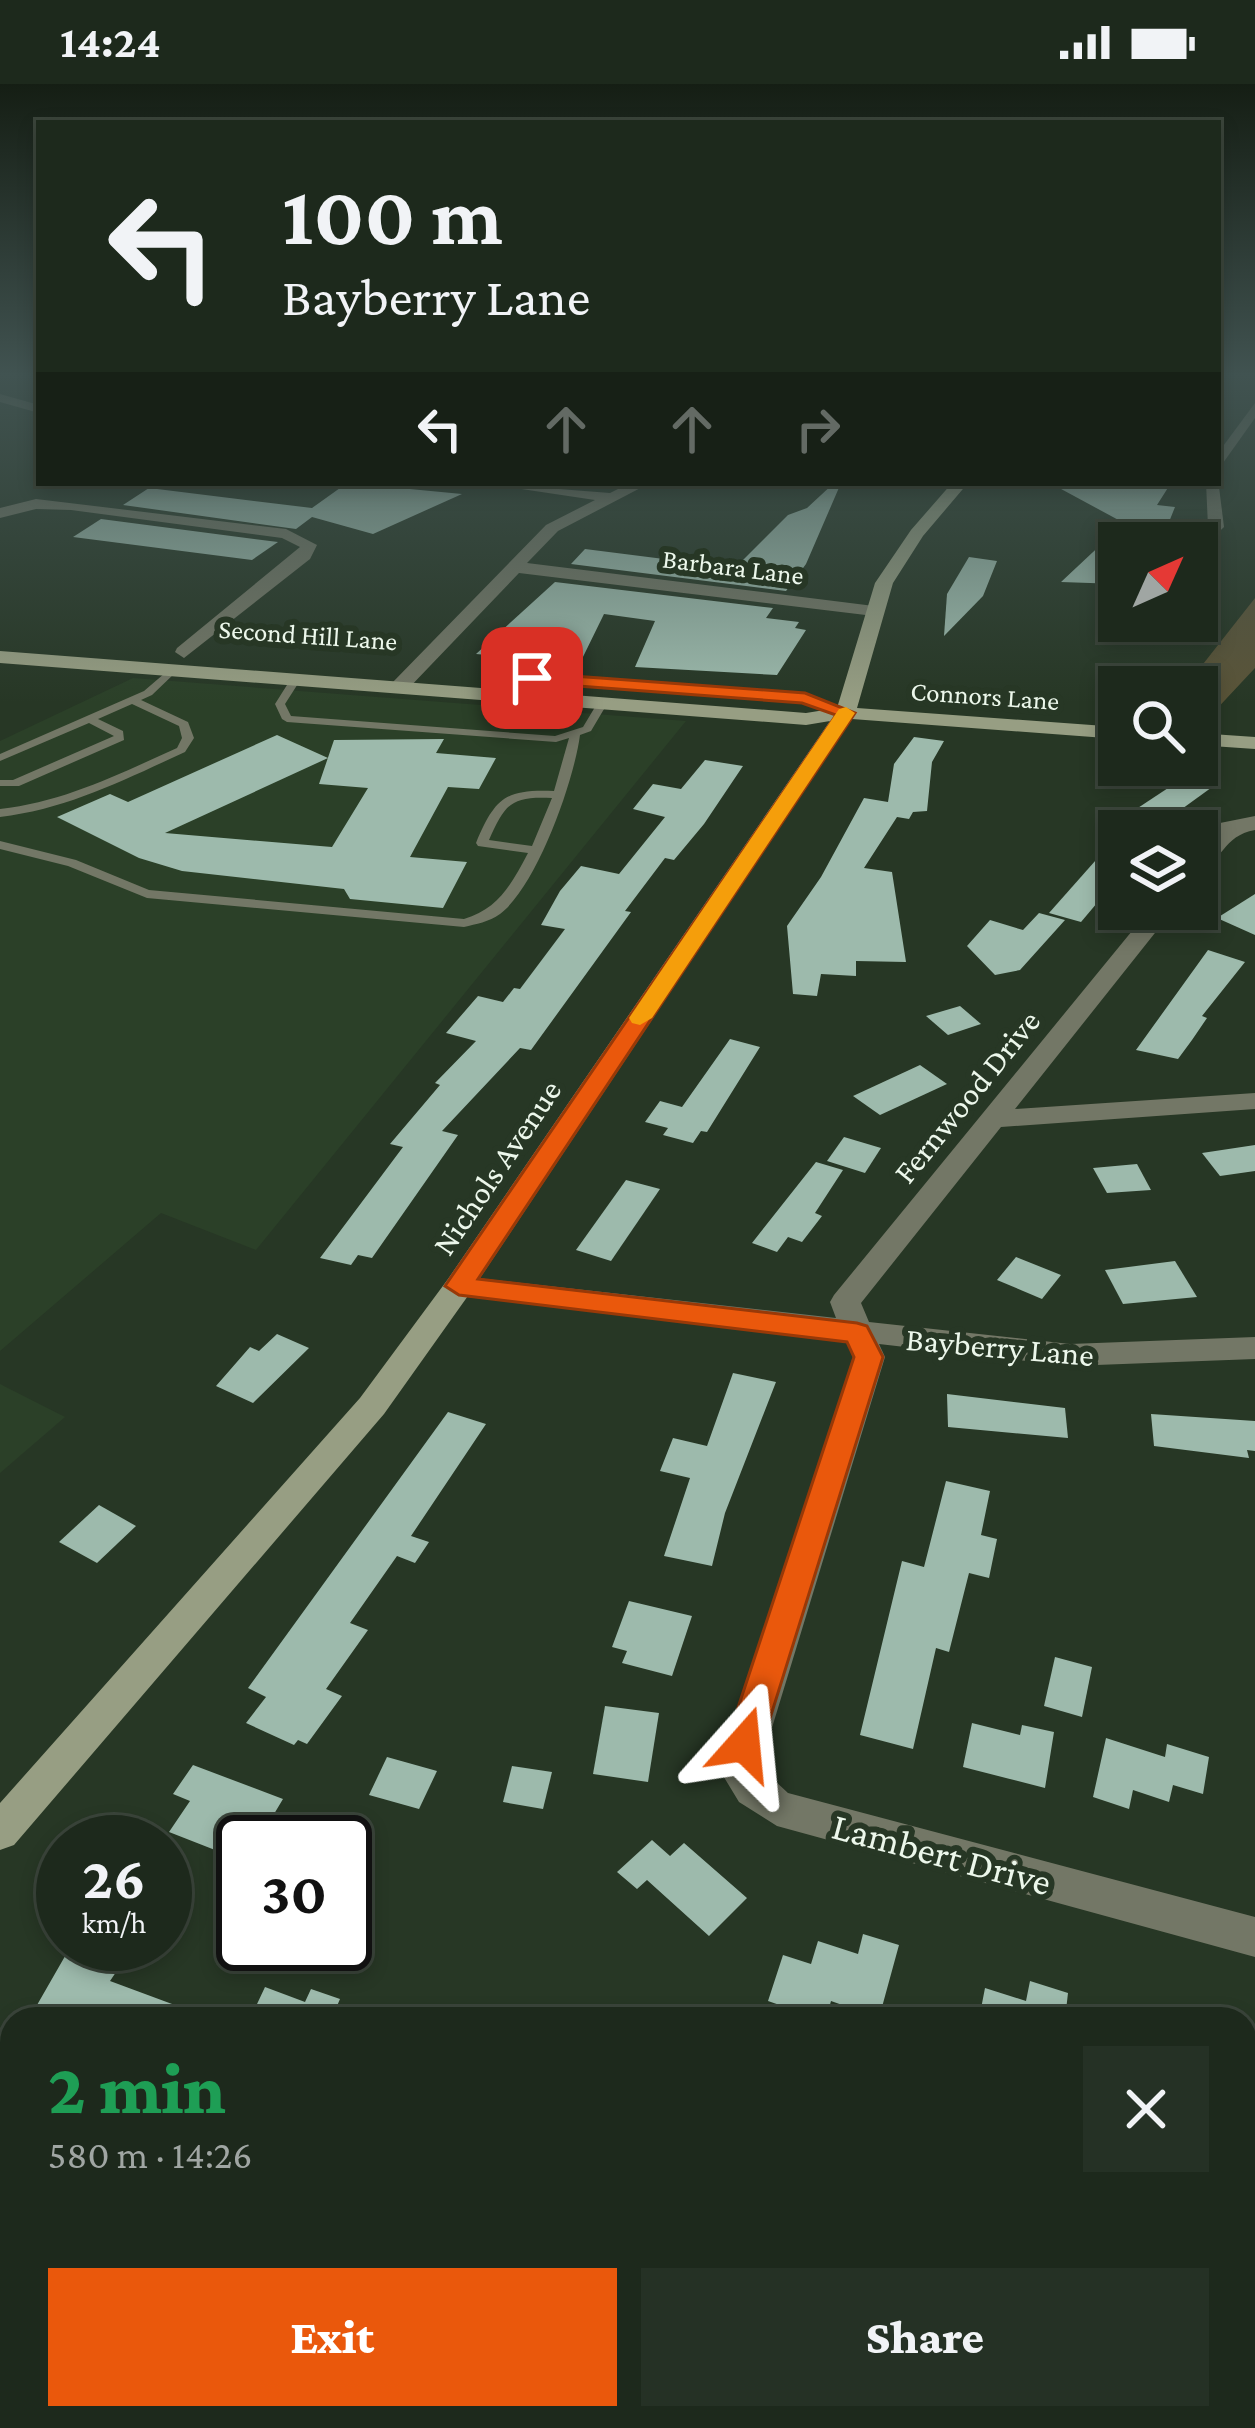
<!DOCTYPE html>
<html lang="en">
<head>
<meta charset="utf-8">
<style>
  body { margin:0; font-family:"Crimson Pro",serif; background:#253125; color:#f1f3f6; height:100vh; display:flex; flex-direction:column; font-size:45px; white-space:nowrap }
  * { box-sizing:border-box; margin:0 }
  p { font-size:39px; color:#a0a6a3 }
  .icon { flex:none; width:66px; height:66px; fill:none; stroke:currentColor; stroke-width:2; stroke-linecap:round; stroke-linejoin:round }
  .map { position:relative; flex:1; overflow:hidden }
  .sheet { position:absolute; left:0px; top:1923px; width:1257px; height:423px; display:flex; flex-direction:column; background:#1d291c; border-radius:36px 36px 0 0; box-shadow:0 6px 18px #0003,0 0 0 3px #3b453b }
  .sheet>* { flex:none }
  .banner { position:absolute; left:36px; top:36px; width:1185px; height:366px; border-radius:0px; box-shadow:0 6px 18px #0003,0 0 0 3px #3b453b; background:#1d291c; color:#f1f3f6; overflow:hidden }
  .needle { width:78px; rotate:45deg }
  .tools { position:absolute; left:1098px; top:438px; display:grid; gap:24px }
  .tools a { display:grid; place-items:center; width:120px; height:120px; border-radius:0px; background:#1d291c; box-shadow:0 6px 18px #0003,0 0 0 3px #3b453b; font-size:60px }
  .speed { position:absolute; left:36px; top:1731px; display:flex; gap:24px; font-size:60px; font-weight:700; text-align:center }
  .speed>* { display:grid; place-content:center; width:156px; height:156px; border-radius:50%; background:#1d291c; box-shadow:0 6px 18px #0003,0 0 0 3px #3b453b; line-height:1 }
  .speed small { font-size:30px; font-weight:400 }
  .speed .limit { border:6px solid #111; border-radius:18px; background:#fff; color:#111 }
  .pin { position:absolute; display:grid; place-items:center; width:102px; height:102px; color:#fff; margin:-51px; border-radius:24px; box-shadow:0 6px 18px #0006 }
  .me { position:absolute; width:132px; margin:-66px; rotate:18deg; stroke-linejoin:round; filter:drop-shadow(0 0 9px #0008) }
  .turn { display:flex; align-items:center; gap:42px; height:252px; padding:0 48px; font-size:54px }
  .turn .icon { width:156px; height:156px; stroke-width:2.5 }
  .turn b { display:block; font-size:84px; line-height:102px }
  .lanes { display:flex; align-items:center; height:114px; padding:0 48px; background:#0003; justify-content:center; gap:60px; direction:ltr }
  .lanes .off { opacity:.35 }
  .round { display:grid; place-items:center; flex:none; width:126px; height:126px; border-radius:0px; background:#253125 }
  .overview { display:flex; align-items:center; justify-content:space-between; height:204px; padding:0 48px }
  h1 { font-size:72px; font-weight:800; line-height:90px; color:#1e9e55 }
  .cta { display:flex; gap:24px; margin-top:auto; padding:24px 48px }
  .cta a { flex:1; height:138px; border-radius:0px; background:#ea580c; color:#fff; font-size:48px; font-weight:800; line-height:138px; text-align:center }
  .cta a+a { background:#253125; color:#f1f3f6 }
  .status { display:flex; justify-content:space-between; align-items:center; height:84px; padding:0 60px; background:#1d291c; direction:ltr }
  .status svg { height:33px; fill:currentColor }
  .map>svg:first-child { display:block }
  .built { fill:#2b4028 }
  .green { fill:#5a5438 }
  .building { fill:#9dbaac }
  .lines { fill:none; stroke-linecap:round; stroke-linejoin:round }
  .lane { fill:#737766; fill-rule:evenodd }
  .street { fill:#737766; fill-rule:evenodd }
  .secondary { fill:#979e83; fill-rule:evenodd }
  .route { fill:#ea580c; stroke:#983908; stroke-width:3 }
  .slow { fill:#f59e0b }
  .labels { text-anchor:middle; stroke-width:12; stroke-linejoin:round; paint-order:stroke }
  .far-street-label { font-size:27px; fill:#ecf7eb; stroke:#273725 }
  .street-label { font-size:33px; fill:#ecf7eb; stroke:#273725 }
  .near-street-label { font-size:39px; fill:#ecf7eb; stroke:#273725 }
</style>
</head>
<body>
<div class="status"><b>14:24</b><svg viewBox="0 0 49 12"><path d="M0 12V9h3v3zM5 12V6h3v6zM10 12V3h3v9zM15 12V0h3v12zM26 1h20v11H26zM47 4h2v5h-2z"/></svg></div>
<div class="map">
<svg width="1255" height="2344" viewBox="0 0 1255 2344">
  <rect width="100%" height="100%" fill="#273725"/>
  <!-- built -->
  <g class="built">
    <path d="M 133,594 L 686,637 L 256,1166 L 161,1129 L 0,1267 L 0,657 Z"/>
    <path d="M 0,1300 L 65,1333 L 0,1389 Z"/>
  </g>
  <!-- green -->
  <path class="green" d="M 1255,514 L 1255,584 L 1197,646 L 1197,603 L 1185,603 Z"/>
  <!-- building -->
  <g class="building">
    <path d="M 347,399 L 462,410 L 373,450 L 312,433 L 296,445 L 123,421 L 149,404 L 312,424 Z"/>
    <path d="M 834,399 L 841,399 L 806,480 L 786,507 L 571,480 L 585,465 L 735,484 L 788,431 L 807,424 Z"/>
    <path d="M 1050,399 L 1171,399 L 1157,421 L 1175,423 L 1167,443 L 1153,459 L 1109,459 L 1119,500 L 1061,498 L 1124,439 Z"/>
    <path d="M 101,435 L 278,458 L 252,476 L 73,453 Z"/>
    <path d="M 969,473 L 997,477 L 983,512 L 944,552 L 947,510 Z"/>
    <path d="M 555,498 L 773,524 L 766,534 L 799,538 L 795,544 L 806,546 L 777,591 L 635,583 L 655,537 L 604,530 L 580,579 L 476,570 Z"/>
    <path d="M 277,651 L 328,674 L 165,749 L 332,763 L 368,704 L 319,700 L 334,656 L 444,655 L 436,669 L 496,674 L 479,705 L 448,703 L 410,773 L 467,778 L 443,824 L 350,815 L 344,805 L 182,787 L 139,774 L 57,733 L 110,710 L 128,718 Z"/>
    <path d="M 914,653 L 944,657 L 932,678 L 927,727 L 913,728 L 909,735 L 897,733 L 864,784 L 892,788 L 906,878 L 856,877 L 856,892 L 821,890 L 817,912 L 793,910 L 787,842 L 821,793 L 864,714 L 888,718 L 894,680 Z"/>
    <path d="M 1215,673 L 1215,701 L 1168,735 L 1146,747 L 1103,747 Z"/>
    <path d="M 705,676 L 743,682 L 704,740 L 674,776 L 665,774 L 625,827 L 631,828 L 531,966 L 520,964 L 442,1047 L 458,1051 L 372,1174 L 358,1171 L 351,1181 L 320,1174 L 403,1063 L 390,1060 L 440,1001 L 435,999 L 476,957 L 446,949 L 478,912 L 503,918 L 514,904 L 520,905 L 565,845 L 541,841 L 560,807 L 581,782 L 619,790 L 665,733 L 633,725 L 653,700 L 681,705 Z"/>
    <path d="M 1119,750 L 1119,793 L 1081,838 L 1049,829 Z"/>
    <path d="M 1255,810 L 1255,851 L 1217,834 Z"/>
    <path d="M 1039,829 L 1065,836 L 1020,886 L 995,891 L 967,862 L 990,836 L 1023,846 Z"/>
    <path d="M 1208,866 L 1245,878 L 1202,932 L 1207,934 L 1192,956 L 1178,975 L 1136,966 Z"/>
    <path d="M 960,922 L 981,940 L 948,951 L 926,932 Z"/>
    <path d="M 730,955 L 760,963 L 707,1048 L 701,1047 L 693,1059 L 663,1051 L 668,1044 L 645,1038 L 660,1017 L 682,1023 Z"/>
    <path d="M 920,981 L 947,1000 L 880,1031 L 853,1012 Z"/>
    <path d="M 844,1053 L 881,1064 L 865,1089 L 827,1077 Z"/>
    <path d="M 1255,1061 L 1255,1087 L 1220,1092 L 1202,1069 Z"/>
    <path d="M 816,1078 L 843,1086 L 815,1129 L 822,1132 L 802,1158 L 788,1153 L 777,1168 L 752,1159 Z"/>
    <path d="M 1137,1080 L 1151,1106 L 1107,1109 L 1093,1084 Z"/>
    <path d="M 626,1096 L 660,1105 L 611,1177 L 576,1166 Z"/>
    <path d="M 1016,1173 L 1061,1191 L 1042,1215 L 997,1196 Z"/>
    <path d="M 1175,1177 L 1197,1213 L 1123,1220 L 1105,1186 Z"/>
    <path d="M 277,1250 L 309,1264 L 253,1319 L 216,1302 L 250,1263 L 259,1267 Z"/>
    <path d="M 733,1289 L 776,1298 L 725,1429 L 712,1482 L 664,1472 L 690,1394 L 660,1387 L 673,1354 L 707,1362 Z"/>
    <path d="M 947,1310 L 1065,1324 L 1068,1354 L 948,1343 Z"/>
    <path d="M 448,1328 L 486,1340 L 411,1452 L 429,1458 L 415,1479 L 397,1472 L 350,1539 L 368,1546 L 326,1605 L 342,1612 L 307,1660 L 298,1656 L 294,1661 L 246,1639 L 266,1613 L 248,1604 Z"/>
    <path d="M 1151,1330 L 1255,1337 L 1255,1367 L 1247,1366 L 1249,1374 L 1154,1362 Z"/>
    <path d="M 946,1397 L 990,1407 L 981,1451 L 997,1455 L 989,1494 L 969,1489 L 949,1568 L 936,1564 L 913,1665 L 860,1651 L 902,1477 L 924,1483 Z"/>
    <path d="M 99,1421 L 136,1442 L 97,1479 L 59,1458 Z"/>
    <path d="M 629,1517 L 692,1532 L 672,1592 L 622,1579 L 627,1567 L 612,1563 Z"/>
    <path d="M 1055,1573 L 1092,1583 L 1082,1633 L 1044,1622 Z"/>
    <path d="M 605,1622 L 659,1629 L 648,1698 L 593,1690 Z"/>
    <path d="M 972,1639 L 1020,1651 L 1022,1641 L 1054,1648 L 1045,1704 L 963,1683 Z"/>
    <path d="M 1106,1654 L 1165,1673 L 1167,1660 L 1209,1673 L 1203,1710 L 1173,1701 L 1169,1718 L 1133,1706 L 1129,1725 L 1093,1713 Z"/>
    <path d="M 387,1673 L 437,1687 L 419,1725 L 369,1711 Z"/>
    <path d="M 193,1681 L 283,1715 L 262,1750 L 233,1739 L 215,1766 L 169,1748 L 190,1717 L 173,1710 Z"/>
    <path d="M 512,1682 L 552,1688 L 543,1725 L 503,1718 Z"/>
    <path d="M 652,1756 L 670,1772 L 684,1759 L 747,1814 L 709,1852 L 647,1796 L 637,1805 L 617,1788 Z"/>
    <path d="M 243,1812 L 243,1878 L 214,1868 Z"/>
    <path d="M 863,1850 L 899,1861 L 879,1934 L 831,1917 L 826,1935 L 820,1935 L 768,1917 L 783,1871 L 811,1880 L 818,1857 L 858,1870 Z"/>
    <path d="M 72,1860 L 135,1860 L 110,1897 L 199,1930 L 198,1935 L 29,1935 Z"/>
    <path d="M 1030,1897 L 1068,1909 L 1065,1935 L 979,1935 L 985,1904 L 1026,1917 Z"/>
    <path d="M 265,1903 L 305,1918 L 311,1905 L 340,1915 L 334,1929 L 343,1935 L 250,1935 Z"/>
  </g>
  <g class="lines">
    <!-- lane -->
    <g class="lane">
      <path d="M 172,583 L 177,586 L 176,588 L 152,611 L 141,616 L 188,638 L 194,654 L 185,668 C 124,696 67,725 0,733 L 0,725 C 64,718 119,690 177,664 L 182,654 L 179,642 L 132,620 L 98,635 L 123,647 L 124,656 L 19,702 L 0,702 L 0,696 L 13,696 L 114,652 L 89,639 L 0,677 L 0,670 L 144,607 Z"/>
      <path d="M 296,592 L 301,595 L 285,620 L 291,632 L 555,652 L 583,643 L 598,618 L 606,618 L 607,620 L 591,647 L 580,651 C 574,697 537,802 500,830 C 489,838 476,840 464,843 L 147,814 L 68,782 L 0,765 L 0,757 L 76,776 L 149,806 L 464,835 C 499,825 512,799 528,769 L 478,762 L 476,759 C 495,714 505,705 554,707 L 569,654 L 556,658 L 287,638 L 282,635 L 275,620 L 292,593 ZM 552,714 L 532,762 L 489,756 C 505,720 511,712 552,714 Z"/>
    </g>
    <!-- street -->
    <g class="street">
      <path d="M 0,310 L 39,321 L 39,329 L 0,318 Z"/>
      <path d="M 1255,319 L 1255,334 L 1218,386 L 1218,369 Z"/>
      <path d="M 1218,395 L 1224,443 L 1197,469 L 1197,459 L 1192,459 L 1208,442 L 1206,399 Z"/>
      <path d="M 481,399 L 610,409 L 630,399 L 650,399 L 558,447 L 527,479 L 874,522 L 883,527 L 874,532 L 519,489 L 406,607 L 392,607 L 392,599 L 546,441 L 595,416 Z"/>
      <path d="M 36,415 L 286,445 L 317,461 L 310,475 L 184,574 L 175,568 L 177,564 L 300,463 L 282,454 L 71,426 L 36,425 L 0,434 L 0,424 Z"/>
      <path d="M 1255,732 L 1255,746 C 1222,752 1224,777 1197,788 L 1197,767 L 1220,739 Z"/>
      <path d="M 1150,825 L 1174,825 L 1015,1025 L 1255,1009 L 1255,1025 L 1001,1043 L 861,1219 L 869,1238 L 1070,1260 L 1255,1253 L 1255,1275 L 1070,1282 L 879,1260 L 885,1273 L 760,1683 L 788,1709 L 1255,1833 L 1255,1873 L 777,1742 L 739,1718 L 719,1685 L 853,1273 L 846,1256 L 459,1212 L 444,1202 L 459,1192 L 836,1234 L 830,1218 L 834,1211 Z"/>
      <path d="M 0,1992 L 12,1997 L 12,2043 L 0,2038 Z"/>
      <path d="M 874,2334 L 951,2334 L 955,2344 L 878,2344 Z"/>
    </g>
    <!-- secondary -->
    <g class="secondary">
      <path d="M 952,399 L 968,399 L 923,452 L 893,499 L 857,624 L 1119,643 L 1119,655 L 852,635 L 470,1209 L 384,1330 L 14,1761 L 0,1766 L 0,1719 L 360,1314 L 448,1195 L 830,637 L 806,641 L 0,579 L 0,567 L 806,629 L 837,624 L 875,499 L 911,446 Z"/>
      <path d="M 1197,649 L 1255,653 L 1255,665 L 1197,661 Z"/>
    </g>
  </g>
  <!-- sky -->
  <linearGradient id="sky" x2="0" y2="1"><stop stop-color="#151e14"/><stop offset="0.47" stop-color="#415351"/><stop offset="1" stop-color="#415351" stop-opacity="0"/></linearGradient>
  <rect width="1255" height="619" fill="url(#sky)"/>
  <!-- route -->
  <path class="route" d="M 532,589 L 805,609 L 855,629 L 478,1195 L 857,1239 L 867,1242 L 883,1273 L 762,1660 L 756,1670 L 744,1675 L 731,1670 L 726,1660 L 854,1273 L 847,1258 L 459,1211 L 445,1202 L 836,631 L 802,619 L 525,598 L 523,594 Z"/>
  <!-- slow -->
  <path class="slow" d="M 846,623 L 855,629 L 652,934 L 640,941 L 632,939 L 629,934 L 839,625 Z"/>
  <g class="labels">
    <!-- far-street labels -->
    <g class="far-street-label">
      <text transform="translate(733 483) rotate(7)" y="9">Barbara Lane</text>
      <text transform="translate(308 551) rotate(4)" y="9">Second Hill Lane</text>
      <text transform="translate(985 612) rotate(4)" y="9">Connors Lane</text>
    </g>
    <!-- street labels -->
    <g class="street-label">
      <text transform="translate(966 1012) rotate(-51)" y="12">Fernwood Drive</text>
      <text transform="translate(496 1083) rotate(-56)" y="12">Nichols Avenue</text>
      <text transform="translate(1000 1262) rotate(5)" y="12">Bayberry Lane</text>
    </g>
    <!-- near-street labels -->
    <g class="near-street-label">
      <text transform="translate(942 1769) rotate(15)" y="14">Lambert Drive</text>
    </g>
  </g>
</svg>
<div class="tools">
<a><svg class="needle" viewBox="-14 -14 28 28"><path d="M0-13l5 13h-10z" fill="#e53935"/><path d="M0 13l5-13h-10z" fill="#a0a6a3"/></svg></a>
<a><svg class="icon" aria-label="search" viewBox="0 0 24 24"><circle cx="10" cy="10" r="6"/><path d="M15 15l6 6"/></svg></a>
<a><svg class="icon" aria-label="layers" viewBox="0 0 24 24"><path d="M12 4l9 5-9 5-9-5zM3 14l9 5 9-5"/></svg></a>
</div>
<div class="speed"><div>26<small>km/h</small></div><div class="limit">30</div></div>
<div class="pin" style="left:532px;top:594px;background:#d93025"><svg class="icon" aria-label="arrive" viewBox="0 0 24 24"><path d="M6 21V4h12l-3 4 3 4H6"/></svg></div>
<svg class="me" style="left:744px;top:1660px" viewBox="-20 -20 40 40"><path d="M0-17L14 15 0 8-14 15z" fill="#ea580c" stroke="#fff" stroke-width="4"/></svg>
<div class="banner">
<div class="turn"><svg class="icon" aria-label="left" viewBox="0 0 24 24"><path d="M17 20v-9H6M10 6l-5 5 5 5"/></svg><div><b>100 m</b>Bayberry Lane</div></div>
<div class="lanes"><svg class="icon" aria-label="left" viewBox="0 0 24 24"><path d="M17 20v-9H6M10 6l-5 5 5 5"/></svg><svg class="icon off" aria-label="ahead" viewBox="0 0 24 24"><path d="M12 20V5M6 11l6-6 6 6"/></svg><svg class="icon off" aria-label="ahead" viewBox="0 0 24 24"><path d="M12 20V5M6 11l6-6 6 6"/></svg><svg class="icon off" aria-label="right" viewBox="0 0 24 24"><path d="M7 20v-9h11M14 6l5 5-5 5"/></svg></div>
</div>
<section class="sheet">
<div class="overview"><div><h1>2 min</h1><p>580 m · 14:26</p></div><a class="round"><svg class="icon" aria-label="close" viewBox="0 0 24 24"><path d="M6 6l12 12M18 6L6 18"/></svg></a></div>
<div class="cta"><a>Exit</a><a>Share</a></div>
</section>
</div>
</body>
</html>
